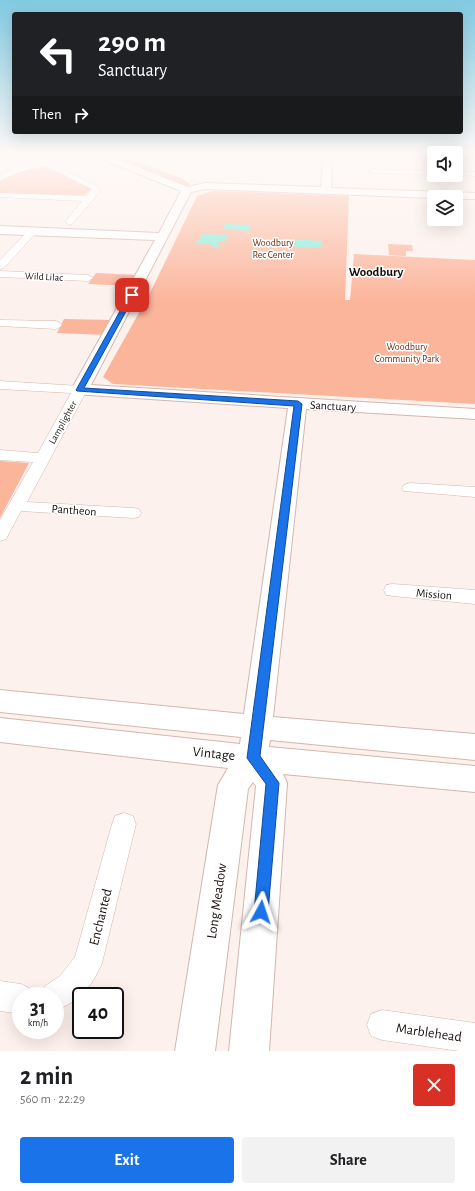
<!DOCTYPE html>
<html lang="en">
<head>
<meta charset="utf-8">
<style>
  body { margin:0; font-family:"Alegreya Sans",sans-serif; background:#f2f2f2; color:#202124; height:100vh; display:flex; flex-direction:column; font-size:15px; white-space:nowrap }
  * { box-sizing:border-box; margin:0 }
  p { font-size:13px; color:#757577 }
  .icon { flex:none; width:22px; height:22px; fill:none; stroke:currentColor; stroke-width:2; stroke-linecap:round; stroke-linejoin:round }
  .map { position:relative; height:1051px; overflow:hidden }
  .details { display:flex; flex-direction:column; background:#fff; flex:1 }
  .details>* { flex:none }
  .guide { position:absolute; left:12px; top:12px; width:451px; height:122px; border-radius:4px; box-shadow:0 4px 16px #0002; background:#202124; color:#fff; overflow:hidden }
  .buttons { position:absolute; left:427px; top:146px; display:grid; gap:8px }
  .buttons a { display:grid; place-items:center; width:36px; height:36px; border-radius:4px; background:#fff; box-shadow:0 4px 16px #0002; font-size:20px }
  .speed { position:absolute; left:12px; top:987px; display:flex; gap:8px; font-size:20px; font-weight:700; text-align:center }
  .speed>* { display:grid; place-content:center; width:52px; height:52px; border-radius:50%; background:#fff; box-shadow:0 4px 16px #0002; line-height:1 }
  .speed small { font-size:10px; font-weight:400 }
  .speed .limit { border:2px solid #111; border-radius:6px; background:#fff; color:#111 }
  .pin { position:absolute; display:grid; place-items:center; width:34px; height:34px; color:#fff; margin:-17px; border-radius:8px; box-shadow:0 2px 6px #0006 }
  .me { position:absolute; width:44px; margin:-22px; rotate:5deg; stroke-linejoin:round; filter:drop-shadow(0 0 3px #0008) }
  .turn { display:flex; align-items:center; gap:14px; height:84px; padding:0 20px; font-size:18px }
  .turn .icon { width:52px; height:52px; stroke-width:2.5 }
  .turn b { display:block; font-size:28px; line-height:34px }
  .then { display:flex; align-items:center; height:38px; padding:0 20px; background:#0003; gap:8px; font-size:15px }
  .round { display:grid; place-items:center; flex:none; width:42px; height:42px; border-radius:4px; background:#f2f2f2 }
  .overview { display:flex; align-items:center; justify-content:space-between; height:68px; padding:0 20px }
  h1 { font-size:24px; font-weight:700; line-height:30px }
  .button { display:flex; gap:8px; margin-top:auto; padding:8px 20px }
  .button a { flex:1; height:46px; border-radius:4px; background:#1a73e8; color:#fff; font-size:16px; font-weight:700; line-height:46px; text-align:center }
  .button a+a { background:#f2f2f2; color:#202124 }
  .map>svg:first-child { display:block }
  .green { fill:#fbb59b }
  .water { fill:#87ecd9 }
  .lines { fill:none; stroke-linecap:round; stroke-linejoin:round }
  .street-casing { stroke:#d2b7ae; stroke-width:1 }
  .secondary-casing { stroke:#d2b7ae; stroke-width:2 }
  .street { fill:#fff; fill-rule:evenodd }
  .secondary { fill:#fff; fill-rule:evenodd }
  .route { fill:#1a73e8; stroke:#114b97 }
  .labels { text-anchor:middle; stroke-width:3; stroke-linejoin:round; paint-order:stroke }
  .far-park-label { font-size:10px; fill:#6d290d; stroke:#fff }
  .far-street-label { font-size:10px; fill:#180f0c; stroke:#fff }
  .street-label { font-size:12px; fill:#180f0c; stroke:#fff }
  .far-district-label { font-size:13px; font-weight:bold; fill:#180f0c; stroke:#fff }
  .near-street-label { font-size:14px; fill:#180f0c; stroke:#fff }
</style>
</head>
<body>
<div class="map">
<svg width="475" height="1051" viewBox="0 0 475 1051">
  <rect width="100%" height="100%" fill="#fdf1ed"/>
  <!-- green -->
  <g class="green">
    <path d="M 107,156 L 123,156 L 183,179 L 191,185 L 180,185 Z"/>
    <path d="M 44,166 L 88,187 L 91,189 L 86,195 L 77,196 L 0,194 L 0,182 C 12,171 29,170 44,166 Z"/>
    <path d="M 212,191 L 349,196 L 345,300 L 350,300 L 354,254 L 475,260 L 475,404 L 113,384 L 103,377 L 149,295 L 197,196 Z"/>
    <path d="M 388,244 L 412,245 L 413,251 L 406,251 L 406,256 L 389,255 Z"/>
    <path d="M 96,273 L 139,275 L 133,286 L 88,284 Z"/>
    <path d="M 64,319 L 113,320 L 106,335 L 57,333 Z"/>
    <path d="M 0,461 L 29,463 L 0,518 Z"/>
  </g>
  <!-- water -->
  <g class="water">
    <path d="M 225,224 L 251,225 L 249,231 L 223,229 Z"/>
    <path d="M 203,234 L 228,235 L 226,241 L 219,241 L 217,245 L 220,245 L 219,248 C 214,248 214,246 209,244 C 204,243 200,246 195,243 L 201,239 L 200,236 Z"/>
    <path d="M 295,239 L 322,241 L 321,248 L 294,247 Z"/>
  </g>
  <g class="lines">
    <!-- street casing -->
    <g class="street-casing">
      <g id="street">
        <path d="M 27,156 L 35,156 L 47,162 L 78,156 L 91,156 L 87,158 L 54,165 L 100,188 L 97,195 L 72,224 L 69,225 L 65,222 L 82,201 L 0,197 L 0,193 L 87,196 L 92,189 L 46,166 L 23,171 L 0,180 L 0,175 L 18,167 L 39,163 L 27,158 Z"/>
        <path d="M 196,156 L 206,156 L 230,165 L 229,167 L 223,167 Z"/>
        <path d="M 370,169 L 434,171 L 435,175 L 373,173 L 370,173 Z"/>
        <path d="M 456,171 L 475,172 L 475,176 L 455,175 Z"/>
        <path d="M 32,229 L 37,232 L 35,234 L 4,268 L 0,269 L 0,260 L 29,230 Z"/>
        <path d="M 0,271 L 88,275 L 93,278 L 88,281 L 0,277 Z"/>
        <path d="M 0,320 L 56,321 L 60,323 L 62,325 L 60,327 L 56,329 L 0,326 Z"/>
        <path d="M 0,381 L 80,386 L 85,387 L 87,390 L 27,502 L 133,508 L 139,509 L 141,513 L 139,517 L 133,518 L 21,511 L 6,539 L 0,541 L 0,520 L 33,462 L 0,460 L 0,450 L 38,453 L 71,393 L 0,389 Z"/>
        <path d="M 410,483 L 475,487 L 475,497 L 404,491 L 402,488 L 404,485 Z"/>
        <path d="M 393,584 L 475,590 L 475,604 L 393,596 L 386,595 L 384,590 L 386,585 Z"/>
        <path d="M 124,813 L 133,816 L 136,824 L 102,963 C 92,987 79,1001 55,1011 L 55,996 L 40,996 L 45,986 L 60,976 L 75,957 L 112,824 L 115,816 Z"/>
        <path d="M 0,981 L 21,984 L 31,989 L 35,996 L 21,996 L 21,1014 L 0,1011 Z"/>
        <path d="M 382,1010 L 475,1023 L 475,1051 L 459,1051 L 382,1040 L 371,1036 L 367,1025 L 371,1014 Z"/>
      </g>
    </g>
    <!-- secondary casing -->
    <g class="secondary-casing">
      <path id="secondary" d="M 97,156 L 109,156 L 188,187 L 205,183 L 321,187 L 323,156 L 332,156 L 331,188 L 475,193 L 475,199 L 456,199 L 456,197 L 434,198 L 205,189 L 191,192 L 91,385 L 475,409 L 475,419 L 306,409 L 273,717 L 475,734 L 475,760 L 270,740 L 269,747 L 475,766 L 475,792 L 283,774 L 287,783 L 269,1051 L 229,1051 L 256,786 L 253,782 L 248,789 L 215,1051 L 175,1051 L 218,785 L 228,768 L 0,742 L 0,718 L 240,744 L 241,737 L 0,712 L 0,690 L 244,714 L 288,408 L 74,394 L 71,390 L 155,240 L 0,234 L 0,226 L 159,233 L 181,191 L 99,158 Z"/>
    </g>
    <!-- street -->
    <use href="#street" class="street"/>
    <!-- secondary -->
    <use href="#secondary" class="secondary"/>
  </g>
  <!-- sky -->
  <linearGradient id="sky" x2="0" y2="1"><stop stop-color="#81cae2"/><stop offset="0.51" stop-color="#fef9f7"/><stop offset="1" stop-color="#fef9f7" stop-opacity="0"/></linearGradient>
  <rect width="475" height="303" fill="url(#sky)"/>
  <!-- route -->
  <path class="route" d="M 132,293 L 135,295 L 84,388 L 298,401 L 302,404 L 260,756 L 279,783 L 268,912 L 266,917 L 261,919 L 256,917 L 254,912 L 266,784 L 247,758 L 294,406 L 77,391 L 76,390 L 129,295 Z"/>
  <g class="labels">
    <!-- far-park labels -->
    <g class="far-park-label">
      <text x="273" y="246">Woodbury<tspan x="273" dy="12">Rec Center</tspan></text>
      <text x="407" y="350">Woodbury<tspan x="407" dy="12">Community Park</tspan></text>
    </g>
    <!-- far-street labels -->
    <g class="far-street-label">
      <text transform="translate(44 276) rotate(3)" y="4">Wild Lilac</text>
      <text transform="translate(62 422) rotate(-61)" y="4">Lamplighter</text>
    </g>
    <!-- street labels -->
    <g class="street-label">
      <text transform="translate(333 406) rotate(3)" y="4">Sanctuary</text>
      <text transform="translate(74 510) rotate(4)" y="4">Pantheon</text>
      <text transform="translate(434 594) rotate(5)" y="4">Mission</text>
    </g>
    <!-- far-district labels -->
    <g class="far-district-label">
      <text x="376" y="276">Woodbury</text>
    </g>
    <!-- near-street labels -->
    <g class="near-street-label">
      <text transform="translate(214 753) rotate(6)" y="5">Vintage</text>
      <text transform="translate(216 901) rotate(-82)" y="5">Long Meadow</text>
      <text transform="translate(100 917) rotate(-76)" y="5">Enchanted</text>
      <text transform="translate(429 1032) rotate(8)" y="5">Marblehead</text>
    </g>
  </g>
</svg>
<div class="buttons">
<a><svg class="icon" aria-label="sound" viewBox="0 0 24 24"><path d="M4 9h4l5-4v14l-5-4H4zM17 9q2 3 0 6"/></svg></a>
<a><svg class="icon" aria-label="layers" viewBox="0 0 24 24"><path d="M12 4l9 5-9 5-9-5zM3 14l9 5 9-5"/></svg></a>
</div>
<div class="speed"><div>31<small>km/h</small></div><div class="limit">40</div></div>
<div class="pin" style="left:132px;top:295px;background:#d93025"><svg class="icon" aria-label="arrive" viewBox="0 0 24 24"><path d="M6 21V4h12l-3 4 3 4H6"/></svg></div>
<svg class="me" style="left:261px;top:912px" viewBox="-20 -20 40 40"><path d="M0-17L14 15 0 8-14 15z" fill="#1a73e8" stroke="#fff" stroke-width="4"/></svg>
<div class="guide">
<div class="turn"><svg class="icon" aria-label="left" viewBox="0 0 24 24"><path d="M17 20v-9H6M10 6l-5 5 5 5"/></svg><div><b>290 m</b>Sanctuary</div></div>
<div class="then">Then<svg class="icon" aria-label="right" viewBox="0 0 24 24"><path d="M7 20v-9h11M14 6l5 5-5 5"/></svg></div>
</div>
</div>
<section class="details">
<div class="overview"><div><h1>2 min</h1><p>560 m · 22:29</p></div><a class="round" style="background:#d93025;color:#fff"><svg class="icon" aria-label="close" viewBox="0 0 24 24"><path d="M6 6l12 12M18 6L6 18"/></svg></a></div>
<div class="button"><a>Exit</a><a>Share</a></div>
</section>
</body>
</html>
